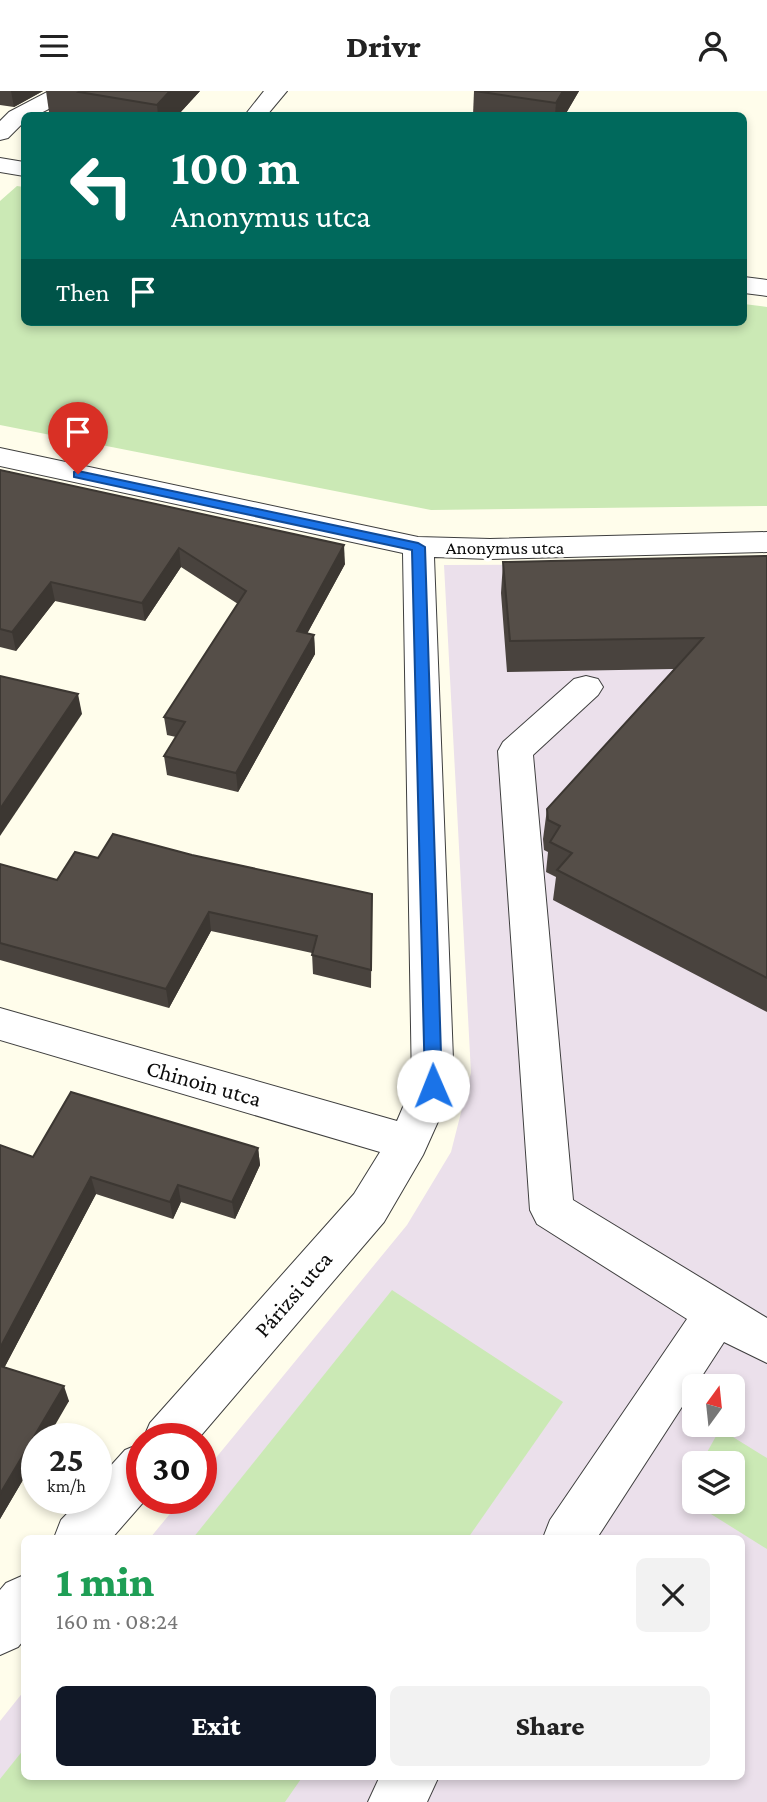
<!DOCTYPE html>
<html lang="en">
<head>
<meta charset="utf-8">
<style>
  body { margin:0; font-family:"Crimson Pro",serif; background:#f2f2f2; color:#222; height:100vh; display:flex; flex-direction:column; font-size:26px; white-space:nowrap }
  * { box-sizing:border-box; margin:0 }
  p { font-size:23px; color:#767676 }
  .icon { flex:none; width:38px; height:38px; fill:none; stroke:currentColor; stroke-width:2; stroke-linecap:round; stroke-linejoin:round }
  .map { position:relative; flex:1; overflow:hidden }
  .side { position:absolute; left:21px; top:1444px; width:724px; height:245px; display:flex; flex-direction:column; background:#fff; border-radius:10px; box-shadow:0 4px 10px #0003 }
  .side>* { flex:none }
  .hud { position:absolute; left:21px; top:21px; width:726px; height:214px; border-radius:10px; box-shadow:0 4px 10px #0003; background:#00695c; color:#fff; overflow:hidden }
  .needle { width:46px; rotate:15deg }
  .tools { position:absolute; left:682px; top:1283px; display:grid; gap:14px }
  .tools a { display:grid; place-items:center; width:63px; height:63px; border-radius:10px; background:#fff; box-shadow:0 4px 10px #0003; font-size:35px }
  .speed { position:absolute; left:21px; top:1332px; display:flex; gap:14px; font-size:35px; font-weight:700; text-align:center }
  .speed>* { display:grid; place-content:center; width:91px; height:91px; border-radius:50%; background:#fff; box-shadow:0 4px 10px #0003; line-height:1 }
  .speed small { font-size:18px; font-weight:400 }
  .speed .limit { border:10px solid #d22; background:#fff; color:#111 }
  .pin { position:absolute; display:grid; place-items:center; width:60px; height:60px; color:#fff; margin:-72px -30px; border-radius:50% 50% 50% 0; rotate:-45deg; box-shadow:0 0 7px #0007 }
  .pin .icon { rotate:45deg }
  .me { position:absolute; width:77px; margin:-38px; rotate:359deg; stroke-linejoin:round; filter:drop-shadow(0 0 5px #0008) }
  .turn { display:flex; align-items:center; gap:24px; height:147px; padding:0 35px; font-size:32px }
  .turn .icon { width:91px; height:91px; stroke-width:2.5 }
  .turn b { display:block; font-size:49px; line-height:60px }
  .then { display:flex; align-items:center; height:66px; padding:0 35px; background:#0003; gap:14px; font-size:26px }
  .round { display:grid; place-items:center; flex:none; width:74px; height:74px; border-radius:10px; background:#f2f2f2 }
  .summary { display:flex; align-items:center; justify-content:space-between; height:119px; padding:0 35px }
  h1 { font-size:42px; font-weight:800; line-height:52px; color:#1e9e55 }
  .cta { display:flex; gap:14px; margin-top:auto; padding:14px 35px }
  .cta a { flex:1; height:80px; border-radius:10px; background:#111827; color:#fff; font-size:28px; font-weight:800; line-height:80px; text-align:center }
  .cta a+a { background:#f2f2f2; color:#222 }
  header { display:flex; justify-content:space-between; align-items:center; height:91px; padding:0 35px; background:#fff; font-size:32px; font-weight:800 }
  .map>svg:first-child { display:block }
  .industrial { fill:#ebe0eb; fill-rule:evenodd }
  .green { fill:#cbe9b5 }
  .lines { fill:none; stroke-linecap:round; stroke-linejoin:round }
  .minor-casing { stroke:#3f3f3f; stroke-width:2 }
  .minor { fill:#fff; fill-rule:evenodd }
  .wall { fill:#49433e }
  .shaded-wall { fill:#3c3732 }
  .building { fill:#554e48; stroke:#3c3732; stroke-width:2 }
  .route { fill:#1a73e8; stroke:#114b97; stroke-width:2 }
  .labels { text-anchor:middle; stroke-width:7; stroke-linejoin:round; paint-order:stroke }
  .far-street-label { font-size:19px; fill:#0c0c0c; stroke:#fff }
  .street-label { font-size:23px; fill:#0c0c0c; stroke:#fff }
</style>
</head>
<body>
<header><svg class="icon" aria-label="menu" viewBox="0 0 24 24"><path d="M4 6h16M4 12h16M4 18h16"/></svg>Drivr<svg class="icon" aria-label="person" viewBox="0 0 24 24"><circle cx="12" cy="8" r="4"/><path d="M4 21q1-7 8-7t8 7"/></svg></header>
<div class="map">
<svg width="767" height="1711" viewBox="0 0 767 1711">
  <rect width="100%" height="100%" fill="#fffdeb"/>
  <!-- industrial -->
  <path class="industrial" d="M 767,473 L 767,1711 L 0,1711 L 0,1630 L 24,1600 L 24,1685 L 742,1685 L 742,1447 L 150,1447 L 183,1407 L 201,1407 L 201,1385 L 407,1134 L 451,1061 L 471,982 L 444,474 ZM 695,1295 L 733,1295 L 733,1334 L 695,1334 ZM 695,1372 L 733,1372 L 733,1410 L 695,1410 Z"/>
  <!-- green -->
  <g class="green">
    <path d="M 17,95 L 24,96 L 24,231 L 744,231 L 744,213 L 767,216 L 767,415 L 431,419 L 0,334 L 0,110 Z"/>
    <path d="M 392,1199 L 563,1311 L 468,1447 L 193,1447 Z"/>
    <path d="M 720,1338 L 767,1367 L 767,1458 L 682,1405 L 695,1382 L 695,1410 L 733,1410 L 733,1372 L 701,1372 Z"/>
    <path d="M 24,1658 L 24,1685 L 303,1685 L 285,1711 L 0,1711 L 0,1688 Z"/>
  </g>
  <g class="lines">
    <!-- minor casing -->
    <g class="minor-casing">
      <g id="minor">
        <path d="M 49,0 L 77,0 L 74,5 L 37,24 L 24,24 L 24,31 L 8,47 L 0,49 L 0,30 L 9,21 Z"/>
        <path d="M 264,0 L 287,0 L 267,24 L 245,24 Z"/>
        <path d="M 0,67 L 24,71 L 24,85 L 0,81 Z"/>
        <path d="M 744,186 L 767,189 L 767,205 L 744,202 Z"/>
        <path d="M 0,357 L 418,446 L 490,448 L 767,441 L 767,461 L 490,468 L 434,466 L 454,995 L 423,1064 L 384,1131 L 198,1348 L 143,1348 L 150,1332 L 354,1103 L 380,1061 L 0,949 L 0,917 L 397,1030 L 412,995 L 403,462 L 0,375 Z"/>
        <path d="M 586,585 L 598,588 L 603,596 L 598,604 L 533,664 L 573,1109 L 767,1227 L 767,1272 L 724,1251 L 597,1447 L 543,1447 L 550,1429 L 687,1228 L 537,1133 L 530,1119 L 498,660 L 503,651 L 574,588 Z"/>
        <path d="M 142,1352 L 142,1407 L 147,1407 L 112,1447 L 54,1447 L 61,1429 L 82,1407 L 96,1407 L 96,1391 L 125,1359 Z"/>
        <path d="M 24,1484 L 24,1549 L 18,1556 L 0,1564 L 0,1499 L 6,1492 Z"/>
        <path d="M 380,1685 L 439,1685 L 427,1711 L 368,1711 Z"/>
      </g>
    </g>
    <!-- minor -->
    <use href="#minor" class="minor"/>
  </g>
  <!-- wall -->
  <g class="wall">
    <path d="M 0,0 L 43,0 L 14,16 L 0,14 Z"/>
    <path d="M 46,0 L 200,0 L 178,24 L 73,24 L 49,21 Z"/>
    <path d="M 474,0 L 579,0 L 565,24 L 473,24 Z"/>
    <path d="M 0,379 L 345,473 L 307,543 L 314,544 L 315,563 L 238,701 L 167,684 L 164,665 L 176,646 L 167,644 L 164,626 L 238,513 L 181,476 L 145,530 L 55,510 L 16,560 L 0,556 Z"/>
    <path d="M 767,465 L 767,921 L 553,809 L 556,786 L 546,781 L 548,761 L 544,759 L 543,748 L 547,718 L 674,578 L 507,581 L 501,502 L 503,471 Z"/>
    <path d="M 192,764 L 372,803 L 371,897 L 313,883 L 312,862 L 211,840 L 169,917 L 0,869 L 0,773 L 57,789 L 98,767 Z"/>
    <path d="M 0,1054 L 33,1066 L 258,1057 L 260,1074 L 235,1128 L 181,1111 L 173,1128 L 96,1103 L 4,1277 L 69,1310 L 37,1348 L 37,1365 L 0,1428 Z"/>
  </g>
  <!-- shaded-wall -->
  <g class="shaded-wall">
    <path d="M 11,0 L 43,0 L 14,16 Z"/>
    <path d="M 170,0 L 200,0 L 178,24 L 158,24 L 157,14 Z"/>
    <path d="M 563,0 L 579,0 L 565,24 L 555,24 L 556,12 Z"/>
    <path d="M 344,454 L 345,473 L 298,559 L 297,540 Z"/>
    <path d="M 179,457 L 181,476 L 145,530 L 142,512 Z"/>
    <path d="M 51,491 L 55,510 L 16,560 L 12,541 Z"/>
    <path d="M 314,544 L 315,563 L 238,701 L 236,682 Z"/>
    <path d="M 78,603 L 82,623 L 0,745 L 0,718 Z"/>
    <path d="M 209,821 L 211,840 L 169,917 L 166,898 Z"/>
    <path d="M 258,1057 L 260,1074 L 235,1128 L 232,1111 Z"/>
    <path d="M 91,1086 L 96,1103 L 0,1285 L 0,1257 Z"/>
    <path d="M 178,1094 L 181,1111 L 173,1128 L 170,1111 Z"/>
    <path d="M 64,1295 L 69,1310 L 47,1348 L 37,1348 L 37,1365 L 0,1428 L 0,1403 Z"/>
  </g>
  <!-- building -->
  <g class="building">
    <path d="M 81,0 L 170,0 L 157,14 L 79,1 Z"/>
    <path d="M 475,0 L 563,0 L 556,12 Z"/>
    <path d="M 0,379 L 344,454 L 297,540 L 314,544 L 236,682 L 164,665 L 185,631 L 164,626 L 246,500 L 179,457 L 142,512 L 51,491 L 12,541 L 0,538 Z"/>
    <path d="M 767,465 L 767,887 L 557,779 L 572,762 L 550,751 L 560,735 L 548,729 L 547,718 L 703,547 L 510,550 L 503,471 Z"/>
    <path d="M 0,585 L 78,603 L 0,718 Z"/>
    <path d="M 113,743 L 192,764 L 372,803 L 371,879 L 312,864 L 317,845 L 209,821 L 166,898 L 0,852 L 0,773 L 57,789 L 75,761 L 98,767 Z"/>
    <path d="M 71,1001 L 258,1057 L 232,1111 L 178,1094 L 170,1111 L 91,1086 L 0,1257 L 0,1054 L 33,1066 Z"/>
    <path d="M 0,1275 L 64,1295 L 0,1403 Z"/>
  </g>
  <!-- route -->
  <path class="route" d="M 78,380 L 418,452 L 425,456 L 442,995 L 439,1000 L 427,1000 L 425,995 L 412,459 L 74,386 L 74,381 Z"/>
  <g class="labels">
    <!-- far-street labels -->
    <g class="far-street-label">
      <text x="505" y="463">Anonymus utca</text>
    </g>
    <!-- street labels -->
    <g class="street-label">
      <text transform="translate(204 992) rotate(16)" y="8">Chinoin utca</text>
      <text transform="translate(293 1203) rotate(-49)" y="8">Párizsi utca</text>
    </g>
  </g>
</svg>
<div class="tools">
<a><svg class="needle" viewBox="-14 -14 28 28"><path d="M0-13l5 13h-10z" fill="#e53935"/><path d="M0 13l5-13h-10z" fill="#767676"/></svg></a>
<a><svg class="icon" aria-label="layers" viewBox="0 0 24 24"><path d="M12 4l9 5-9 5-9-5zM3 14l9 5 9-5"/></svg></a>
</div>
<div class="speed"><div>25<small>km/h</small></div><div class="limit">30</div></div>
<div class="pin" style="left:78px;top:383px;background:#d93025"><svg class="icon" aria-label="arrive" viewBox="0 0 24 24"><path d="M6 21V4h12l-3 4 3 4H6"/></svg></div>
<svg class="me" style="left:433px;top:995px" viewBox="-20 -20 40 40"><circle r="19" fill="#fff"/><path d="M0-13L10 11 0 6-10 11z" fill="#1a73e8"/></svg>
<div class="hud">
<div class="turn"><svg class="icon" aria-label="left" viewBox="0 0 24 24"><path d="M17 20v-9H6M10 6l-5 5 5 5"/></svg><div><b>100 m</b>Anonymus utca</div></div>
<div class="then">Then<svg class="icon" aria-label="arrive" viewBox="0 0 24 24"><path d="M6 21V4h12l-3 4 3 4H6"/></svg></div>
</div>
<section class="side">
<div class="summary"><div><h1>1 min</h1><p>160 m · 08:24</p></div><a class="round"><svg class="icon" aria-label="close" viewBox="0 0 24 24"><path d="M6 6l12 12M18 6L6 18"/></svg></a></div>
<div class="cta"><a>Exit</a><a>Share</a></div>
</section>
</div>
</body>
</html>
